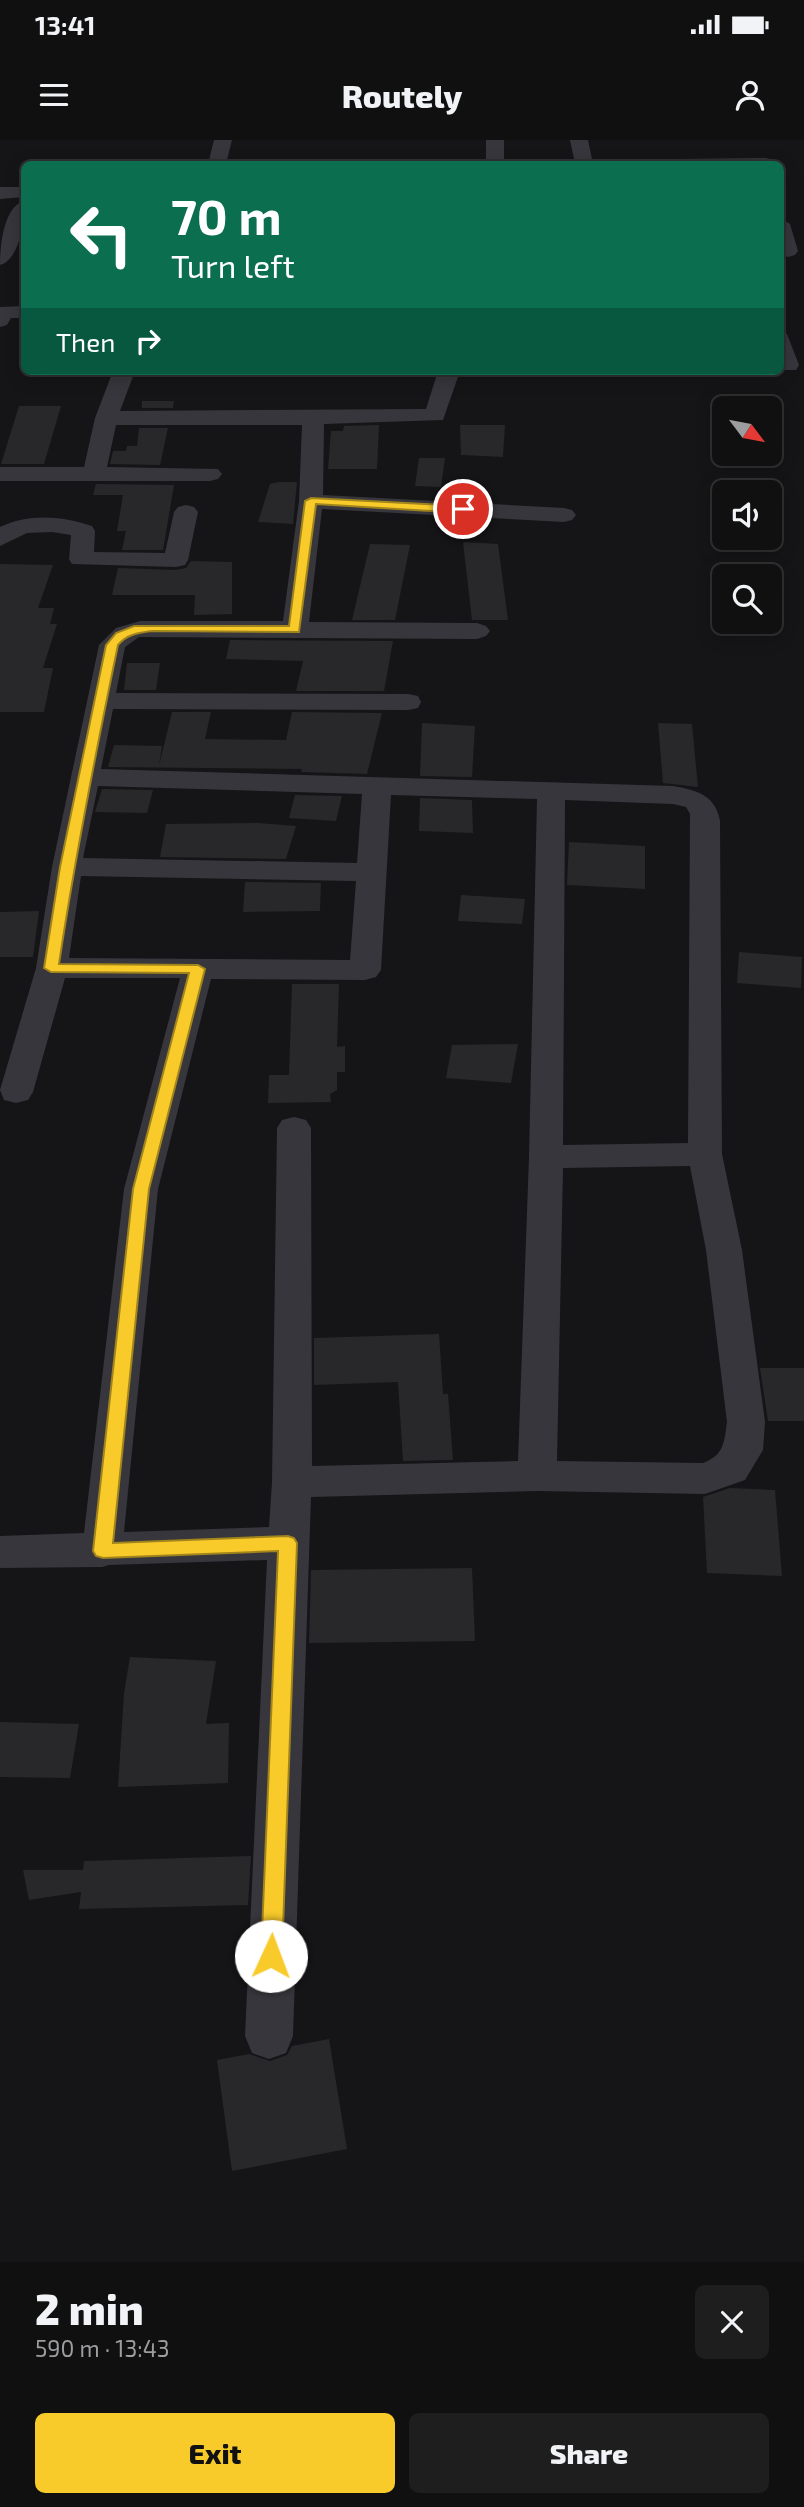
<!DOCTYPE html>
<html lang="en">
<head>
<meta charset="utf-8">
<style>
  body { margin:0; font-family:"Exo 2",sans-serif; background:#1e1e1f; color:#f1f3f6; height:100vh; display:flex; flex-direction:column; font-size:26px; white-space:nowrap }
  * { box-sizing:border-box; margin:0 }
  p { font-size:23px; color:#9c9d9f }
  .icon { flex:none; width:38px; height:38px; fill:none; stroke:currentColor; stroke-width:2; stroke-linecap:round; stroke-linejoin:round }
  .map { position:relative; height:2122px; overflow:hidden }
  .drawer { display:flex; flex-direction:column; background:#101011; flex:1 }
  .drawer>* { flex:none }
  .hud { position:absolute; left:21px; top:21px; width:763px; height:214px; border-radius:10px; box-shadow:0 4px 18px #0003,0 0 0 2px #303031; background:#0b6e4f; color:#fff; overflow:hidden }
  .needle { width:46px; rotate:122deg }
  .buttons { position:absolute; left:712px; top:256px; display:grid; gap:14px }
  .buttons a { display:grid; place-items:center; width:70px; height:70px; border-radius:10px; background:#101011; box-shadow:0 4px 18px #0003,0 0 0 2px #303031; font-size:35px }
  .pin { position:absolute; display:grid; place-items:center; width:60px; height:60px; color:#fff; margin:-30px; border:4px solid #fff; border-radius:50%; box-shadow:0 2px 7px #0007 }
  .me { position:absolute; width:77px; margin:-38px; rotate:2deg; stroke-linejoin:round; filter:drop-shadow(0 0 5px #0008) }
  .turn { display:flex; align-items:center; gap:24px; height:147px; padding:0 35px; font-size:32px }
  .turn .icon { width:91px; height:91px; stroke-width:2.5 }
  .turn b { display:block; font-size:49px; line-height:60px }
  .then { display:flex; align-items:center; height:66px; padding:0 35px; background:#0003; gap:14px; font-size:26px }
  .round { display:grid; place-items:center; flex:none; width:74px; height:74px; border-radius:10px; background:#1e1e1f }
  .overview { display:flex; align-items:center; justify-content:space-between; height:119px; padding:0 35px }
  h1 { font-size:42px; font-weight:800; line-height:52px }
  .cta { display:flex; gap:14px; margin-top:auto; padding:14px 35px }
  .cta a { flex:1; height:80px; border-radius:10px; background:#f8cb2b; color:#111; font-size:28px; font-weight:800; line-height:80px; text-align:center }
  .cta a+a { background:#1e1e1f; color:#f1f3f6 }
  .status { display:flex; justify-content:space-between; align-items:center; height:49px; padding:0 35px; background:#101011; direction:ltr }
  .status svg { height:19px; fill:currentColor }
  header { display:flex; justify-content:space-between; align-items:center; height:91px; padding:0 35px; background:#101011; font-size:32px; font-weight:800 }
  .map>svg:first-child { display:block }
  .building { fill:#28282b }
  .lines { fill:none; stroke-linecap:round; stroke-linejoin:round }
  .minor { fill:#36363c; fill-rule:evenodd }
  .route { fill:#f8cb2b; stroke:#a1841c; stroke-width:2 }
</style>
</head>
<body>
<div class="status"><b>13:41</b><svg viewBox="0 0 49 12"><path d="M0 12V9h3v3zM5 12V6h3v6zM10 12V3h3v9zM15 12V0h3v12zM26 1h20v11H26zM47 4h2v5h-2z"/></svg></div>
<header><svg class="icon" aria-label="menu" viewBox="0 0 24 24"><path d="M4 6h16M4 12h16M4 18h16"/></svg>Routely<svg class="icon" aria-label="person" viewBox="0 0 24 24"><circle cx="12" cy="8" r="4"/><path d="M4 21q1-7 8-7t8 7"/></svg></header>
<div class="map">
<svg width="804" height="2122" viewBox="0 0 804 2122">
  <rect width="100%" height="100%" fill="#151517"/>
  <!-- building -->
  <g class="building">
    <path d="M 142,261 L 174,261 L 173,268 L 142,268 Z"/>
    <path d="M 19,266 L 61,266 L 44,324 L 1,324 Z"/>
    <path d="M 379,285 L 377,329 L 328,329 L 331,291 L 343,291 L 344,286 Z"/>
    <path d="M 460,285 L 505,285 L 503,317 L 461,315 Z"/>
    <path d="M 139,288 L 168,288 L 160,325 L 110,324 L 113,311 L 126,311 L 127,306 L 137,306 Z"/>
    <path d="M 419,318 L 445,318 L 441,347 L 415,346 Z"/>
    <path d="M 279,342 L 297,342 L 293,384 L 258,382 L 270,344 Z"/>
    <path d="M 96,344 L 174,345 L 163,410 L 122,410 L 126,391 L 117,391 L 123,355 L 93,355 Z"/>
    <path d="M 463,402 L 498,404 L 508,480 L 472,480 Z"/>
    <path d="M 370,404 L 410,405 L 395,480 L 352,480 Z"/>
    <path d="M 191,421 L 232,422 L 232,474 L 194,475 L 195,455 L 112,455 L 118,428 L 176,430 L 186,428 Z"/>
    <path d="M 0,424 L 53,425 L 38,468 L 54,468 L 50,484 L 57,484 L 43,528 L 53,528 L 44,572 L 0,572 Z"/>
    <path d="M 230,500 L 393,501 L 384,551 L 296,551 L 303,521 L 226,519 Z"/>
    <path d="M 127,523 L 160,523 L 156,550 L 124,550 Z"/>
    <path d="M 172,572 L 211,572 L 205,599 L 286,600 L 292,572 L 382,573 L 367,634 L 301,632 L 302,629 L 108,627 L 114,605 L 162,606 L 159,626 Z"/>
    <path d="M 422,583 L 475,586 L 472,637 L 420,636 Z"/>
    <path d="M 658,583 L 692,584 L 698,647 L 663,643 Z"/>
    <path d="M 102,649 L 153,650 L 147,673 L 95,672 Z"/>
    <path d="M 295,655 L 342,656 L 336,681 L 289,678 Z"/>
    <path d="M 420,658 L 472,660 L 473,693 L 419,691 Z"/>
    <path d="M 258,683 L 296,686 L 286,719 L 160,717 L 166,684 Z"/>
    <path d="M 569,702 L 645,706 L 645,749 L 567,745 Z"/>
    <path d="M 245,742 L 321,743 L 320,771 L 243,772 Z"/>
    <path d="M 461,755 L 525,759 L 522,784 L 458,781 Z"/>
    <path d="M 39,771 L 33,817 L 0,817 L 0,772 Z"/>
    <path d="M 739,812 L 802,817 L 801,848 L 737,843 Z"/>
    <path d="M 292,844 L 339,844 L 337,907 L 345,906 L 345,932 L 337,932 L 337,950 L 330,954 L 331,962 L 268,963 L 269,935 L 289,935 Z"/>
    <path d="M 518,904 L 511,943 L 446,938 L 452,905 Z"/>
    <path d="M 439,1194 L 443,1254 L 448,1254 L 453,1320 L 403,1321 L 398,1242 L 314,1245 L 314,1198 Z"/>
    <path d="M 760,1228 L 804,1228 L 804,1281 L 768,1281 Z"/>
    <path d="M 730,1348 L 775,1350 L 782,1436 L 707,1433 L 703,1357 Z"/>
    <path d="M 472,1428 L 475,1501 L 309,1503 L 311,1430 Z"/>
    <path d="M 130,1517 L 216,1521 L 206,1584 L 229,1583 L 228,1643 L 118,1647 L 124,1553 Z"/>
    <path d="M 0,1582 L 79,1584 L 70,1638 L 0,1637 Z"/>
    <path d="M 251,1716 L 248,1765 L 79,1769 L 81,1752 L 29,1760 L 23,1730 L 83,1730 L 84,1721 Z"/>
    <path d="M 329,1899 L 347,2009 L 232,2031 L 217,1920 L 249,1914 L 270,1921 L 287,1915 L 292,1906 Z"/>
  </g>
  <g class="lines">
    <!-- minor -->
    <g class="minor">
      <path d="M 214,0 L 232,0 L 226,24 L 208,24 Z"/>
      <rect x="486" y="0" width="18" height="24"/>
      <path d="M 570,0 L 588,0 L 593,24 L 575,24 Z"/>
      <path d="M 765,18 L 771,19 L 773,24 L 667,24 L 676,19 Z"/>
      <path d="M 0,47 L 24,47 L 24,57 L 0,59 Z"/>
      <path d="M 24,61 C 25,78 20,120 0,125 C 0,107 3,67 24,61 Z"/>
      <path d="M 780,78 L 790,84 L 798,111 L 795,115 L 788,117 L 780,114 Z"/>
      <path d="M 24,166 L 24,178 L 11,178 L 7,185 L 0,187 L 0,167 Z"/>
      <path d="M 780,192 L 787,194 L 799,225 L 796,230 L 780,230 Z"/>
      <path d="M 113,231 L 135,231 L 120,271 L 426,269 L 438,231 L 460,231 L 443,280 L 324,284 L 323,355 L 564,368 L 572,370 L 576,375 L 572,380 L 564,382 L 322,369 L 309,482 L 477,483 L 486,486 L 490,491 L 486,496 L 477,499 L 139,497 L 125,507 L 116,553 L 408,554 L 418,556 L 421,562 L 418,568 L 408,570 L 113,569 L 101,629 L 673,646 C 696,650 716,655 720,681 L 722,1014 L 742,1110 L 765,1282 L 763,1310 L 745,1340 L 705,1354 L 537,1351 L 311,1357 L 293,1896 L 286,1913 L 269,1919 L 252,1913 L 245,1896 L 267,1420 L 109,1425 L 102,1427 L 0,1428 L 0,1396 L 84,1393 L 124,1049 L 180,838 L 65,838 L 33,952 L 28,960 L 16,963 L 4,960 L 0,950 L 36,828 L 52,727 L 99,505 L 116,488 L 140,481 L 283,481 L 299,361 L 302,285 L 116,285 L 107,327 L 218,329 L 222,334 L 218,339 L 210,341 L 0,341 L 0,327 L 84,327 L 95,278 ZM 98,646 L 362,654 L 357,723 L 83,718 ZM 391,655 L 537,659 L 529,1017 L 518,1321 L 312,1326 L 311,988 L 306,980 L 294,977 L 282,980 L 277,988 L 272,1342 L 269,1387 L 124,1392 L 158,1049 L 211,839 L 365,840 L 376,837 L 381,830 ZM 565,660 L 673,664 L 686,667 L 690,674 L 688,1003 L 563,1005 ZM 81,736 L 356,741 L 350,820 L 69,818 ZM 690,1026 L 706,1110 L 727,1282 C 724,1303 724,1315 703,1323 L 557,1321 L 563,1028 Z"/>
      <path d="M 186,365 L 194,367 L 198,372 L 188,420 L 185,425 L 176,427 L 72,424 L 69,419 L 71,395 L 52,392 L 27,393 L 0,406 L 0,387 C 29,373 62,376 92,386 L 95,391 L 94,412 L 165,413 L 174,372 L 178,367 Z"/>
    </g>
  </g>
  <!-- route -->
  <path class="route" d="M 311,358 L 463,366 L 468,369 L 463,373 L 316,364 L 299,492 L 152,491 C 138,493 127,494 118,505 C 96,611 75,717 59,824 L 198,825 L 205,829 L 149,1049 L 113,1403 L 288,1396 L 294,1398 L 297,1403 L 282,1816 L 279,1823 L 271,1826 L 264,1823 L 261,1816 L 278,1411 L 103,1418 L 96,1416 L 93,1411 L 133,1049 L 189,833 L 51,832 L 44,828 L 60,727 L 106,505 L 116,493 L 134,486 L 289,486 L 305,361 Z"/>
</svg>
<div class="buttons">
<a><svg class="needle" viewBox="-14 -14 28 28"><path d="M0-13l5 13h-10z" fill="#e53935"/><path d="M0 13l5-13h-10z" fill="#9c9d9f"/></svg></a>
<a><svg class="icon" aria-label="sound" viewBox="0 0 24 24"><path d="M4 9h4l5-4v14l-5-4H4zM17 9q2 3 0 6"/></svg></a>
<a><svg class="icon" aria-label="search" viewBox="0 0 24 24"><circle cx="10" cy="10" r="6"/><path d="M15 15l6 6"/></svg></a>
</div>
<div class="pin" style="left:463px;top:369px;background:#d93025"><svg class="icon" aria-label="arrive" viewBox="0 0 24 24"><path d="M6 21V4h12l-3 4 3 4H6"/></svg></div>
<svg class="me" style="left:271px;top:1816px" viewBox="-20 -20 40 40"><circle r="19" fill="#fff"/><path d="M0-13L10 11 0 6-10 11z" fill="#f8cb2b"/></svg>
<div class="hud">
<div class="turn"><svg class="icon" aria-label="left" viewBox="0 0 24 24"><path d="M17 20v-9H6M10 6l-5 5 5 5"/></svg><div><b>70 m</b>Turn left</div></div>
<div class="then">Then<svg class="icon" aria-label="right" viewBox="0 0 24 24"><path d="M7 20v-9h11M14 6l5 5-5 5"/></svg></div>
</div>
</div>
<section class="drawer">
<div class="overview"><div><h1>2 min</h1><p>590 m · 13:43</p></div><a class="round"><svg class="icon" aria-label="close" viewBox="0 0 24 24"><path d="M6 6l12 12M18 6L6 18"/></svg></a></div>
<div class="cta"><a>Exit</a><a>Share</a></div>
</section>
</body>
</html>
